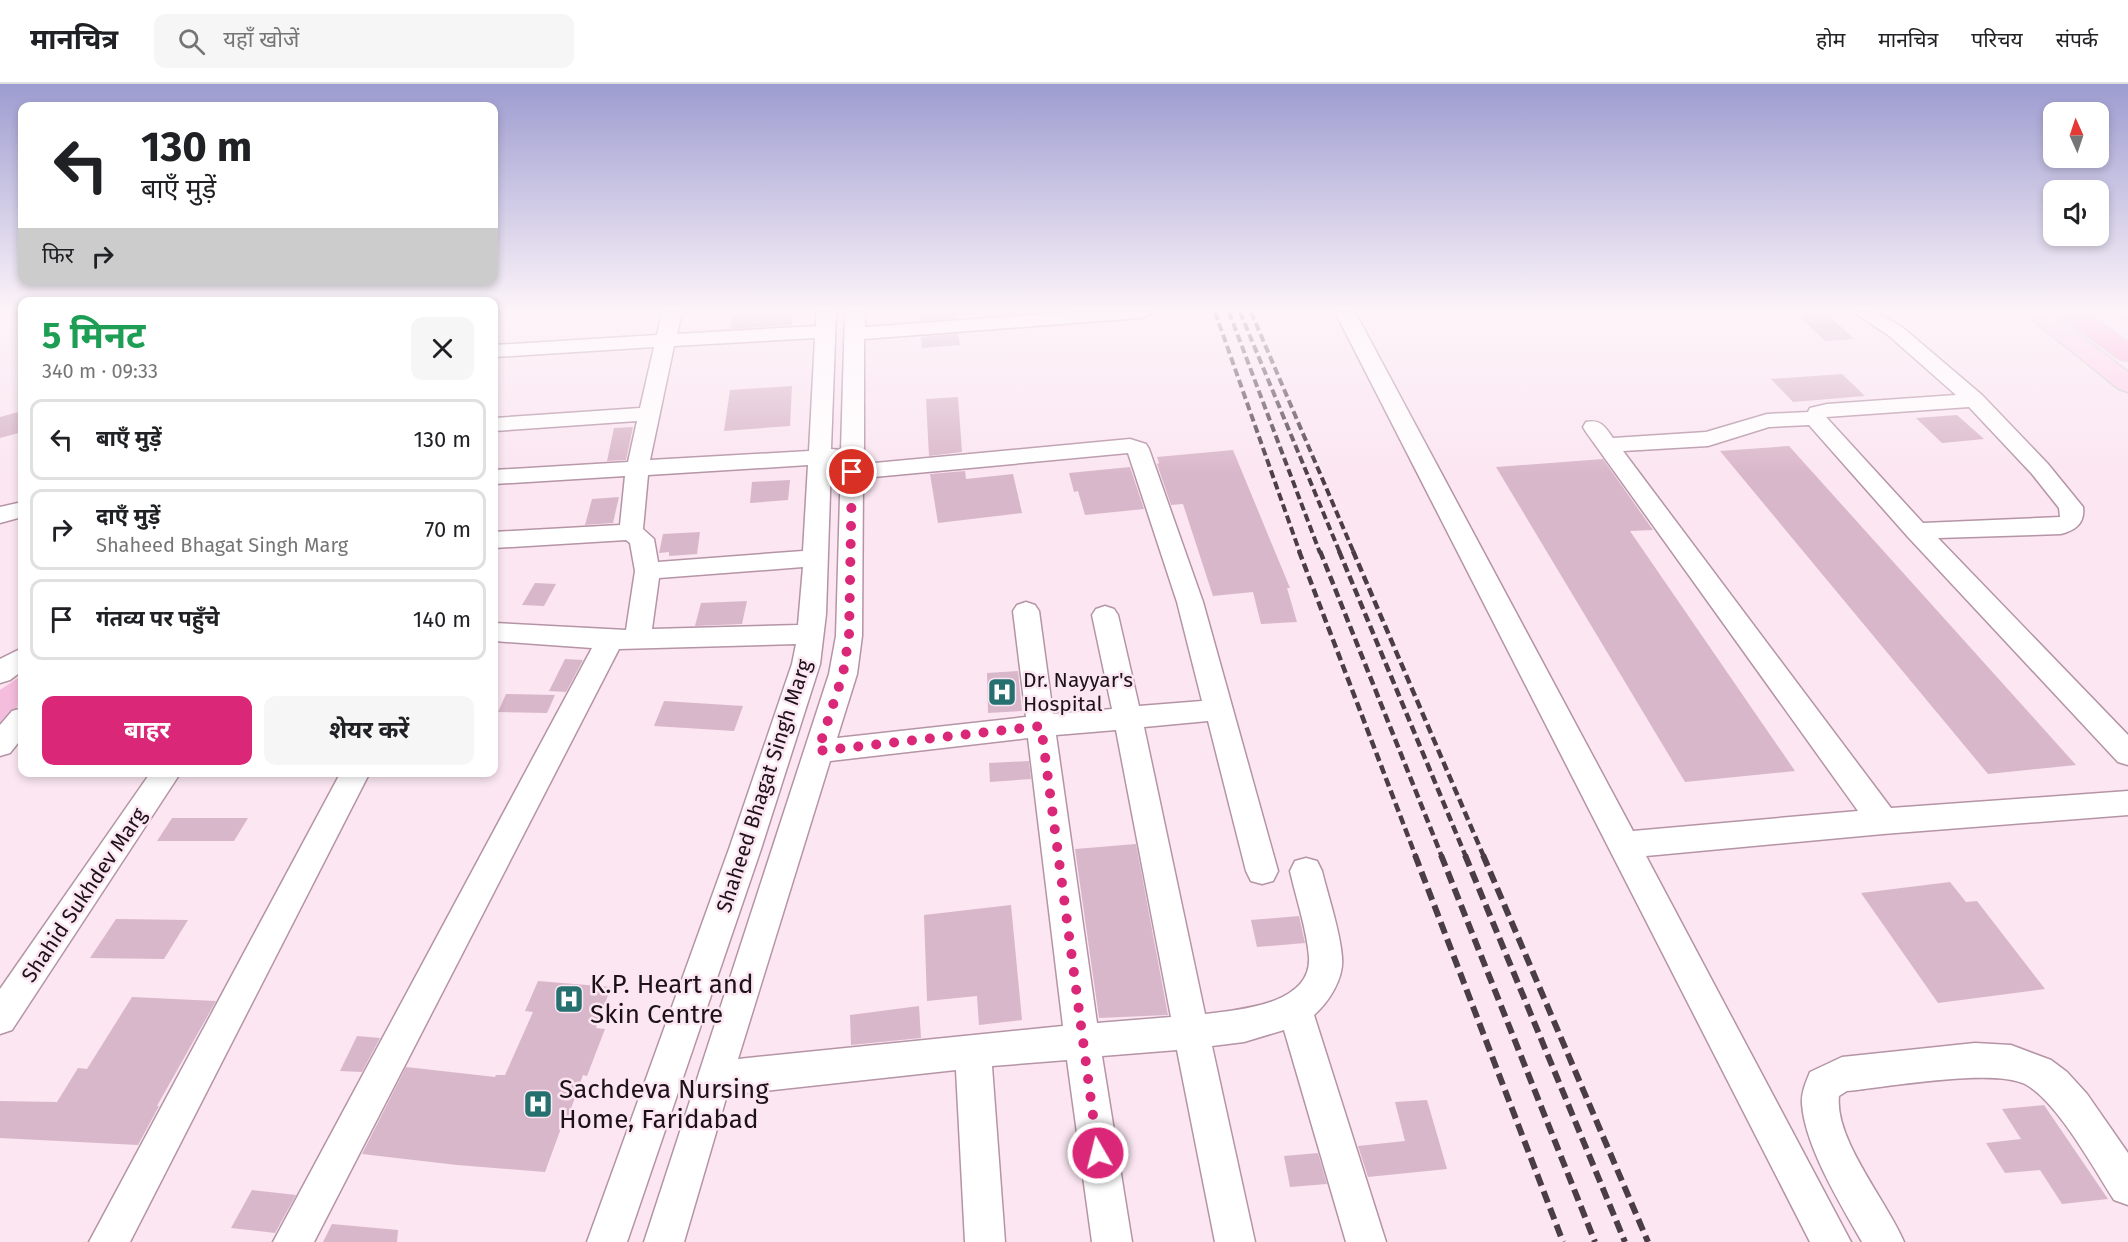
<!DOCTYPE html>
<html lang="hi">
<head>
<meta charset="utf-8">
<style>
  body { margin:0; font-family:"Fira Sans","Noto Sans Devanagari",sans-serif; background:#f6f6f6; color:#202124; height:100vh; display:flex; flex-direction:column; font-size:22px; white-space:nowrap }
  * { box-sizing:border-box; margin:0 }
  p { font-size:20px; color:#757577 }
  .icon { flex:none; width:33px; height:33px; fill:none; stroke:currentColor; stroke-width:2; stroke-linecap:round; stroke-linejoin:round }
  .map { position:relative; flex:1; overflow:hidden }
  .panel { position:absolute; left:18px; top:213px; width:480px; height:480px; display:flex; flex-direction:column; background:#fff; border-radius:12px; box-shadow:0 3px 9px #0003 }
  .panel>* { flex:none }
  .guide { position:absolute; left:18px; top:18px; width:480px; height:183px; border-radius:12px; box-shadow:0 3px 9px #0003; background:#fff; color:#202124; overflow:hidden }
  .needle { width:39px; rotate:357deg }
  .buttons { position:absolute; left:2043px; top:18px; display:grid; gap:12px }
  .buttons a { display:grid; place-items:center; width:66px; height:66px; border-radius:12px; background:#fff; box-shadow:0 3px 9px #0003; font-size:30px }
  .pin { position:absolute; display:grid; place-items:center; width:51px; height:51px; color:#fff; margin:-26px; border:3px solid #fff; border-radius:50%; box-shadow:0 2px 6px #0007 }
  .me { position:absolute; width:66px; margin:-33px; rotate:352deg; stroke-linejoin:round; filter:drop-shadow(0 0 4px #0008) }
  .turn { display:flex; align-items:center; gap:21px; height:126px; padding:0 24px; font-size:27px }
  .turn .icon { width:78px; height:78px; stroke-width:2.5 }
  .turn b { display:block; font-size:42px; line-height:51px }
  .then { display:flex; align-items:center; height:57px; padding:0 24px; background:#0003; gap:12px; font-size:22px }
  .round { display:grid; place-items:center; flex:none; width:63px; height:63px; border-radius:12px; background:#f6f6f6 }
  .headline { display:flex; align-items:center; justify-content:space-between; height:102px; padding:0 24px }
  h1 { font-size:36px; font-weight:700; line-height:45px; color:#1e9e55 }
  .action { display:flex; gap:12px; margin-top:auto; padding:12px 24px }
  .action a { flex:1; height:69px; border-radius:12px; background:#db2777; color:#fff; font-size:24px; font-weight:700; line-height:69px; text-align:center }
  .action a+a { background:#f6f6f6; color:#202124 }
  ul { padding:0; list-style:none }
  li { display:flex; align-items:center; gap:18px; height:81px; margin:0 12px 9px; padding:0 12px; border:3px solid #e0e0e0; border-radius:12px }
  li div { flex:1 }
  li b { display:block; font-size:22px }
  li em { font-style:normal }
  header { display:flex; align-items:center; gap:36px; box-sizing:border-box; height:84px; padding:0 30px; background:#fff; border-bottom:2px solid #e0e0e0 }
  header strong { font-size:28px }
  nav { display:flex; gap:33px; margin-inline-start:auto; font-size:21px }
  .search { width:420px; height:54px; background:#f6f6f6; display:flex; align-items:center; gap:15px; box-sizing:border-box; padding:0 21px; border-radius:12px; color:#757577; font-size:22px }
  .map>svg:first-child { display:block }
  .green { fill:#f5bddd }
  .building { fill:#d9b7ca }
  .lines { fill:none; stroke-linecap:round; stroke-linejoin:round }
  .minor-casing { stroke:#b594a6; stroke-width:3 }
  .major-casing { stroke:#d2d0d1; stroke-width:3 }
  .highway-casing { stroke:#d2d0d1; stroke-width:3 }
  .minor { fill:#fff; fill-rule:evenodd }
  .major { fill:#fdd3eb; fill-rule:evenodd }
  .highway { fill:#fcb5de; fill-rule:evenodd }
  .rail-far2 { stroke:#4b3d45; stroke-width:4; stroke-dasharray:8 4; stroke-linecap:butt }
  .rail-far1 { stroke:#4b3d45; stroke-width:4.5; stroke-dasharray:9 4.5; stroke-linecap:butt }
  .rail { stroke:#4b3d45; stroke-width:6; stroke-dasharray:12 6; stroke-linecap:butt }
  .route { stroke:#db2777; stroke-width:10; stroke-dasharray:0 18 }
  .labels { text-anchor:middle; stroke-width:5; stroke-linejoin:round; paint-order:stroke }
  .poi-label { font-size:21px; fill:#1e1219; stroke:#fbe6f1; text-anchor:start }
  .street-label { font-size:21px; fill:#1e1219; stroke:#fbe6f1 }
  .near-poi-label { font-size:26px; fill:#1e1219; stroke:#fbe6f1; text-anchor:start }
</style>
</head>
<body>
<header>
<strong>मानचित्र</strong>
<div class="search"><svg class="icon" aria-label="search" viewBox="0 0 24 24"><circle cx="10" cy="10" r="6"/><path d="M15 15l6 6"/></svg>यहाँ खोजें</div>
<nav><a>होम</a><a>मानचित्र</a><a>परिचय</a><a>संपर्क</a></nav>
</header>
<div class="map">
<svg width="2128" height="1158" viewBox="0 0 2128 1158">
  <rect width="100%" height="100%" fill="#fbe6f1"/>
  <!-- green -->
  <path class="green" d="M 22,591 L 22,617 L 0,643 L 0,606 Z"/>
  <!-- building -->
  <g class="building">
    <path d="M 793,228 L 792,241 L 730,245 L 732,231 Z"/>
    <path d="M 919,228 L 956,228 L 957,234 L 920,237 Z"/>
    <path d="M 1825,228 L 1854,255 L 1825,257 L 1797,230 Z"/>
    <path d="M 958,250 L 960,261 L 922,264 L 921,253 Z"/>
    <path d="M 1842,290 L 1865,312 L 1793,318 L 1771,295 Z"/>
    <path d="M 792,302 L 790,342 L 724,347 L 730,306 Z"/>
    <path d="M 958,313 L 962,368 L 929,372 L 926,315 Z"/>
    <path d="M 22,327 L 22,348 L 0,354 L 0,333 Z"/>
    <path d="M 1957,331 L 1984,355 L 1942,359 L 1916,334 Z"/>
    <path d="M 633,343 L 626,376 L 607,377 L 614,344 Z"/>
    <path d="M 1789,362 L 2076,681 L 1988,690 L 1720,367 Z"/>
    <path d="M 1233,366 L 1290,504 L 1287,504 L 1297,538 L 1261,540 L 1253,508 L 1213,512 L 1183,420 L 1171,421 L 1157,380 L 1159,379 L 1157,373 Z"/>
    <path d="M 1603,375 L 1653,446 L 1630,447 L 1795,687 L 1685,698 L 1496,383 Z"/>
    <path d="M 1130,383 L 1144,425 L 1085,431 L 1078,407 L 1074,408 L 1069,389 Z"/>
    <path d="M 965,387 L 966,395 L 1013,390 L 1022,429 L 938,439 L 930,390 Z"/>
    <path d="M 790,396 L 788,416 L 750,419 L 752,398 Z"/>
    <path d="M 619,413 L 613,439 L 585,441 L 592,415 Z"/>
    <path d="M 700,448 L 697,470 L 669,472 L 669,468 L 659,469 L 663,450 Z"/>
    <path d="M 535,499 L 556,500 L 544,522 L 522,521 Z"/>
    <path d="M 747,517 L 742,540 L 695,542 L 701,519 Z"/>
    <path d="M 565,575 L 583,576 L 566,608 L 549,607 Z"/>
    <path d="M 1018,587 L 1022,627 L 988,629 L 987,589 Z"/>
    <path d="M 506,610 L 555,611 L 547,629 L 498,628 Z"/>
    <path d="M 664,617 L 743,622 L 734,647 L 654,642 Z"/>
    <path d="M 1029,677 L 1031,695 L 990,698 L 989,679 Z"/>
    <path d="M 172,734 L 248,734 L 234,757 L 157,757 Z"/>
    <path d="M 1136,760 L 1168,931 L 1099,934 L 1075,765 Z"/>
    <path d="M 1950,798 L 1966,818 L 1977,817 L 2045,905 L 1938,919 L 1861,809 Z"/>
    <path d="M 1011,821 L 1022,936 L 979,941 L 977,912 L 927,917 L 924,831 Z"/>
    <path d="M 1299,832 L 1305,859 L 1257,863 L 1251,836 Z"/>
    <path d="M 116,835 L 188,836 L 164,875 L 90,874 Z"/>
    <path d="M 538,897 L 611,903 L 596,944 L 605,945 L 587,992 L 583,991 L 567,1036 L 564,1036 L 545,1088 L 457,1081 L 362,1070 L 406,983 L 495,993 L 496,991 L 505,991 L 533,928 L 525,927 Z"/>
    <path d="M 132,913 L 216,917 L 157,1022 L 159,1022 L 138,1061 L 0,1054 L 0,1017 L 57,1018 L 78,984 L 87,985 Z"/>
    <path d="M 919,922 L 921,954 L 851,961 L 850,931 Z"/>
    <path d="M 357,952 L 380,954 L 362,988 L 340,987 Z"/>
    <path d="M 1427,1016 L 1447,1085 L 1368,1093 L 1358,1062 L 1405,1057 L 1395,1018 Z"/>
    <path d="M 2044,1021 L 2108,1115 L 2062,1120 L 2040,1086 L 2005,1089 L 1986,1059 L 2021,1055 L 2002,1025 Z"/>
    <path d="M 1318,1069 L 1327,1100 L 1290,1103 L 1284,1072 Z"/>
    <path d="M 252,1106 L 296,1111 L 275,1149 L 231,1144 Z"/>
    <path d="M 332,1140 L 398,1146 L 397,1158 L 323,1158 Z"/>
  </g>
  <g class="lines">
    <!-- minor casing -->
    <g class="minor-casing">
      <g id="minor">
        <path d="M 662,228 L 682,228 L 677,250 L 816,242 L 816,228 L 836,228 L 831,365 L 841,366 L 845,228 L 865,228 L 865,243 L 1075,228 L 1150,228 L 1147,232 L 1140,234 L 864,255 L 864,380 L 1130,355 L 1146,360 L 1149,365 L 1203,518 L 1278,787 L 1273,797 L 1262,800 L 1251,797 L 1246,787 L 1208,637 L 1144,643 L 1205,930 C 1238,926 1312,921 1309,873 C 1307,846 1296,814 1290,787 L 1295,777 L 1306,774 L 1317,777 L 1322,787 C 1328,812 1341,850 1342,874 C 1344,894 1329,918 1314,931 L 1386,1158 L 1346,1158 L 1284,946 L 1244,958 L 1212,962 L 1255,1158 L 1215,1158 L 1177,966 L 1102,972 L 1132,1158 L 1092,1158 L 1067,976 L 992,982 L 1005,1158 L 965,1158 L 956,986 L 727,1011 L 684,1158 L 644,1158 L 829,590 L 836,552 L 841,378 L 831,379 L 826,530 L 820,580 L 761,765 L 627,1158 L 587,1158 L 729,765 L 792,580 L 796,560 L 619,565 L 314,1158 L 273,1158 L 592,564 L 494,557 L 494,539 L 626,546 L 635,487 L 630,459 L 626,456 L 494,464 L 494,448 L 620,441 L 625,392 L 494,400 L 494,386 L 628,378 L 637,337 L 494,347 L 494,334 L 640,324 L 654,263 L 494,273 L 494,261 L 657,251 ZM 815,254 L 809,367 L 650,376 L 674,262 ZM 1128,369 L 1177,518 L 1202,617 L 1139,622 L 1118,531 L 1114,525 L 1105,522 L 1096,525 L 1092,531 L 1112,625 L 1053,630 L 1039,527 L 1035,521 L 1026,518 L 1017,521 L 1013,527 L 1026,633 L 837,654 L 857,590 L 862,552 L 863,394 ZM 808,381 L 803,467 L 658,478 L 654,455 L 643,445 L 648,391 ZM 803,483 L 798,541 L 652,545 L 659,494 ZM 1116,646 L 1171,933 L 1097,939 L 1056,651 ZM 1028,654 L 1063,942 L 738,975 L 830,677 Z"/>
        <path d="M 1335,228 L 1355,228 L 1633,747 L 1858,727 L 1586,348 L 1583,343 L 1586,338 C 1601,335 1605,343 1613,354 L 1706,348 L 1767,330 L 1808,328 L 1810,324 L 1827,320 L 1956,311 L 1888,251 L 1853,228 L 1877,228 L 1902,243 L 1982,311 L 2048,380 L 2083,423 C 2085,439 2076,446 2061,450 L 1938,454 L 2128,651 L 2128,681 L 2118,678 L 1908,453 L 1809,341 L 1769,343 L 1708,362 L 1623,367 L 1891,724 L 2128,707 L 2128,731 L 1883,750 L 1646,772 L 1851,1158 L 1810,1158 ZM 1969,323 L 2032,390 L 2059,424 L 2060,433 L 1923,439 L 1826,333 Z"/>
        <path d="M 22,418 L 22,433 L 0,439 L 0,423 Z"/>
        <path d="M 22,564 L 22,587 L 10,596 L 0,599 L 0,575 Z"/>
        <path d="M 22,624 L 22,654 L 10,669 L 0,672 L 0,641 L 12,627 Z"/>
        <path d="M 151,688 L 181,688 L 12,946 L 0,950 L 0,905 Z"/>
        <path d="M 341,688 L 370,688 L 130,1158 L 89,1158 Z"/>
        <path d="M 1975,959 L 2011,961 L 2051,976 L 2067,988 L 2087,1010 L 2128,1069 L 2128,1121 L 2114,1116 C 2094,1085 2057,1017 2025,1000 C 1992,984 1887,1003 1847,1007 L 1839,1012 C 1834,1055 1887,1117 1904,1158 L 1862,1158 C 1841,1121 1805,1063 1802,1020 C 1801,1009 1806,998 1810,988 L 1842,973 Z"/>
      </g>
    </g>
    <!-- major casing -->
    <g class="major-casing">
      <g id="major">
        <path d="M 2023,228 L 2050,228 L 2128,288 L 2128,308 L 2119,305 Z"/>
        <path d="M 2115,228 L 2128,228 L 2128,236 L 2120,234 Z"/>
      </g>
    </g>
    <!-- highway casing -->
    <g class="highway-casing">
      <path id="highway" d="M 2058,228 L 2086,228 L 2128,258 L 2128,277 L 2119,275 L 2062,233 Z"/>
    </g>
    <!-- minor -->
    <use href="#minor" class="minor"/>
    <!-- major -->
    <use href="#major" class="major"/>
    <!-- highway -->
    <use href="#highway" class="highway"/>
    <!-- rail-far2 -->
    <g class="rail-far2">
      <path d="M 1215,228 L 1300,469"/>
      <path d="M 1229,228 L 1320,469"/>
      <path d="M 1240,228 L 1340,469"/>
      <path d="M 1251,228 L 1354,469"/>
    </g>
    <!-- rail-far1 -->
    <g class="rail-far1">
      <path d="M 1299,467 L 1416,773"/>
      <path d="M 1320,467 L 1442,773"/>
      <path d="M 1339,467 L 1466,773"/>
      <path d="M 1353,467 L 1484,773"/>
    </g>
    <!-- rail -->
    <g class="rail">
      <path d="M 1415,771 L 1563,1158"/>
      <path d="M 1441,771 L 1595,1158"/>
      <path d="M 1465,771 L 1625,1158"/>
      <path d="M 1483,771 L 1648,1158"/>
    </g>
  </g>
  <!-- sky -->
  <linearGradient id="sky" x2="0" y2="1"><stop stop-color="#9d9cd0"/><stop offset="0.58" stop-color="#fdf4f9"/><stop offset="1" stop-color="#fdf4f9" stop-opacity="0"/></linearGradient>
  <rect width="2128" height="390" fill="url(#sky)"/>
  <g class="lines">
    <!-- route -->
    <path class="route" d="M 852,388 L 849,552 L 843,590 L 818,667 L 1041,642 L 1098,1069"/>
  </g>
  <!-- icons -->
  <defs>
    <g id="hospital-square" transform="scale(1.5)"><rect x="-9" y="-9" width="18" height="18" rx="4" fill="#26716f" stroke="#fbe6f1"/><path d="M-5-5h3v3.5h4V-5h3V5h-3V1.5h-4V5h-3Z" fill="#fff"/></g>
  </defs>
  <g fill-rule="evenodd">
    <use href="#hospital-square" x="1002" y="608"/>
    <use href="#hospital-square" x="569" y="915"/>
    <use href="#hospital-square" x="538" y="1020"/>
  </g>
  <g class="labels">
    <!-- poi labels -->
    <g class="poi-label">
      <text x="1023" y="603">Dr. Nayyar's<tspan x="1023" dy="24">Hospital</tspan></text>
    </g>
    <!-- street labels -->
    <g class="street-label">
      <text transform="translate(764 702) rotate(-72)" y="7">Shaheed Bhagat Singh Marg</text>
      <text transform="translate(84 811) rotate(-56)" y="7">Shahid Sukhdev Marg</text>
    </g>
    <!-- near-poi labels -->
    <g class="near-poi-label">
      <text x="590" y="909">K.P. Heart and<tspan x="590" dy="30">Skin Centre</tspan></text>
      <text x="559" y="1014">Sachdeva Nursing<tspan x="559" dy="30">Home, Faridabad</tspan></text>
    </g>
  </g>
</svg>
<div class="buttons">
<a><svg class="needle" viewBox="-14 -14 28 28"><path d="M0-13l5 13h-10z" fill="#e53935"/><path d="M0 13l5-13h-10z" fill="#757577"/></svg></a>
<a><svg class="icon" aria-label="sound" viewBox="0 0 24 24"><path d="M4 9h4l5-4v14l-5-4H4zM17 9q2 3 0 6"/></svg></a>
</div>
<div class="pin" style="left:852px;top:388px;background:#d93025"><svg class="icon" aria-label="arrive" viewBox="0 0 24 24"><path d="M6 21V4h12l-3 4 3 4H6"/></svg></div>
<svg class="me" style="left:1098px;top:1069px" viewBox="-20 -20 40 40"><circle r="17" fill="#db2777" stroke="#fff" stroke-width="3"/><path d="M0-11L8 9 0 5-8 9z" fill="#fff"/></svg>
<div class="guide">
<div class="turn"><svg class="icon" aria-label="left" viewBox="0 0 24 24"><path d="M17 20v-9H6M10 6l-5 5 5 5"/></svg><div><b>130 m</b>बाएँ मुड़ें</div></div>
<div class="then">फिर<svg class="icon" aria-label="right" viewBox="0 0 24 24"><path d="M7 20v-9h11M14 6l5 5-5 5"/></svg></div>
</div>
<section class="panel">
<div class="headline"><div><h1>5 मिनट</h1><p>340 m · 09:33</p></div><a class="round"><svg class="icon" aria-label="close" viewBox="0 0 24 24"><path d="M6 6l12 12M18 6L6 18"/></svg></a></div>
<ul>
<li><svg class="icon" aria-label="left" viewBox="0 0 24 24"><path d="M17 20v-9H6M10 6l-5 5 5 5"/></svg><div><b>बाएँ मुड़ें</b></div><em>130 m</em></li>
<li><svg class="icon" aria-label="right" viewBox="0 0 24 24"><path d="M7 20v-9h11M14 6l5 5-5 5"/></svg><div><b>दाएँ मुड़ें</b><p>Shaheed Bhagat Singh Marg</p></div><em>70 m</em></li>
<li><svg class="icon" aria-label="arrive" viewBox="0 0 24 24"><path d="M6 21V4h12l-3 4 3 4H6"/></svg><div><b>गंतव्य पर पहुँचे</b></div><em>140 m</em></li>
</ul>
<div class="action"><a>बाहर</a><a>शेयर करें</a></div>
</section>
</div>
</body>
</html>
